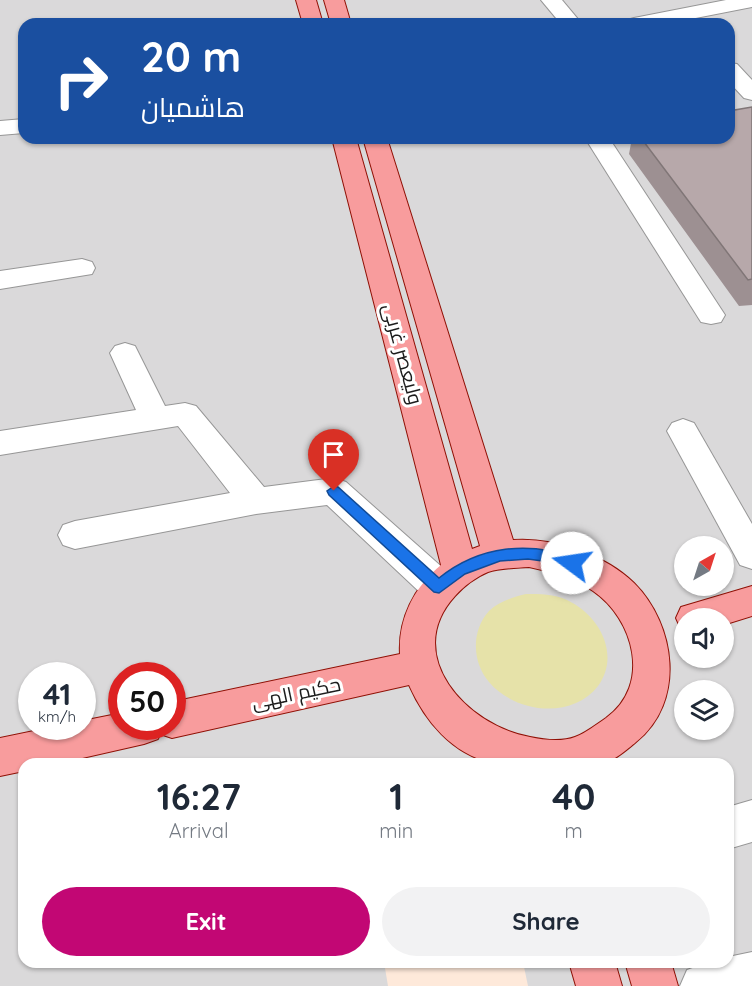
<!DOCTYPE html>
<html lang="en">
<head>
<meta charset="utf-8">
<style>
  body { margin:0; font-family:Quicksand,Cairo,sans-serif; background:#f2f2f3; color:#1f2937; height:100vh; display:flex; flex-direction:column; font-size:22px; white-space:nowrap }
  * { box-sizing:border-box; margin:0 }
  p { font-size:20px; color:#747a83 }
  .icon { flex:none; width:33px; height:33px; fill:none; stroke:currentColor; stroke-width:2; stroke-linecap:round; stroke-linejoin:round }
  .map { position:relative; flex:1; overflow:hidden }
  .details { position:absolute; left:18px; top:758px; width:716px; height:210px; display:flex; flex-direction:column; background:#fff; border-radius:18px; box-shadow:0 2px 4px #0004 }
  .details>* { flex:none }
  .banner { position:absolute; left:18px; top:18px; width:717px; height:126px; border-radius:18px; box-shadow:0 2px 4px #0004; background:#1a4fa0; color:#fff; overflow:hidden }
  .needle { width:39px; rotate:39deg }
  .fabs { position:absolute; left:674px; top:536px; display:grid; gap:12px }
  .fabs a { display:grid; place-items:center; width:60px; height:60px; border-radius:50%; background:#fff; box-shadow:0 2px 4px #0004; font-size:30px }
  .speed { position:absolute; left:18px; top:662px; display:flex; gap:12px; font-size:30px; font-weight:700; text-align:center }
  .speed>* { display:grid; place-content:center; width:78px; height:78px; border-radius:50%; background:#fff; box-shadow:0 2px 4px #0004; line-height:1 }
  .speed small { font-size:15px; font-weight:400 }
  .speed .limit { border:9px solid #d22; background:#fff; color:#111 }
  .pin { position:absolute; display:grid; place-items:center; width:51px; height:51px; color:#fff; margin:-62px -26px; border-radius:50% 50% 50% 0; rotate:-45deg; box-shadow:0 0 6px #0007 }
  .pin .icon { rotate:45deg }
  .me { position:absolute; width:66px; margin:-33px; rotate:284deg; stroke-linejoin:round; filter:drop-shadow(0 0 4px #0008) }
  .turn { display:flex; align-items:center; gap:21px; height:126px; padding:0 24px; font-size:27px }
  .turn .icon { width:78px; height:78px; stroke-width:2.5 }
  .turn b { display:block; font-size:42px; line-height:51px }
  .eta { display:flex; justify-content:space-evenly; align-items:center; height:102px; text-align:center }
  .eta b { font-size:36px; font-weight:700; line-height:42px }
  .primary-button { display:flex; gap:12px; margin-top:auto; padding:12px 24px }
  .primary-button a { flex:1; height:69px; border-radius:36px; background:#c20774; color:#fff; font-size:24px; font-weight:700; line-height:69px; text-align:center }
  .primary-button a+a { background:#f2f2f3; color:#1f2937 }
  .map>svg:first-child { display:block }
  .residential { fill:#dad9da; fill-rule:evenodd }
  .education { fill:#fee9da }
  .grass { fill:#e6e2a9 }
  .lines { fill:none; stroke-linecap:round; stroke-linejoin:round }
  .minor-casing { stroke:#969696; stroke-width:2 }
  .major-casing { stroke:#8f1005; stroke-width:2 }
  .minor { fill:#fff; fill-rule:evenodd }
  .major { fill:#f89c9d; fill-rule:evenodd }
  .wall { fill:#9d9092 }
  .building { fill:#b7a8aa; stroke:#807677; stroke-width:1.5 }
  .route { fill:#1a73e8; stroke:#114b97; stroke-width:1.5 }
  .labels { text-anchor:middle; stroke-width:6; stroke-linejoin:round; paint-order:stroke }
  .street-label { font-size:20px; fill:#1c1c1c; stroke:#fff }
</style>
</head>
<body>
<div class="map">
<svg width="752" height="986" viewBox="0 0 752 986">
  <rect width="100%" height="100%" fill="#ede3e2"/>
  <!-- residential -->
  <path class="residential" d="M 0,0 L 752,0 L 752,986 L 0,986 ZM 24,24 L 729,24 L 729,138 L 24,138 ZM 684,546 L 723,546 L 723,585 L 684,585 ZM 684,618 L 723,618 L 723,657 L 684,657 ZM 32,675 L 82,675 L 82,726 L 32,726 ZM 122,675 L 172,675 L 172,726 L 122,726 ZM 684,690 L 723,690 L 723,729 L 684,729 ZM 24,764 L 728,764 L 728,962 L 24,962 Z"/>
  <!-- education -->
  <path class="education" d="M 384,962 L 523,962 L 528,986 L 388,986 Z"/>
  <!-- grass -->
  <path class="grass" d="M 526,594 C 540,594 554,594 567,600 C 599,615 621,654 598,686 C 572,720 515,713 489,682 C 472,662 471,631 489,611 C 499,601 514,597 526,594 Z"/>
  <g class="lines">
    <!-- minor casing -->
    <g class="minor-casing">
      <g id="minor">
        <path d="M 541,0 L 562,0 L 582,24 L 561,24 Z"/>
        <path d="M 726,0 L 752,0 L 752,7 L 665,24 L 624,24 L 627,20 L 634,18 Z"/>
        <path d="M 729,63 L 737,64 L 752,80 L 752,100 L 744,98 L 729,82 Z"/>
        <path d="M 24,119 L 24,133 L 0,135 L 0,121 Z"/>
        <path d="M 585,138 L 609,138 L 725,315 L 721,322 L 711,324 L 701,322 Z"/>
        <path d="M 82,259 L 92,262 L 95,268 L 92,274 L 0,289 L 0,271 Z"/>
        <path d="M 125,343 L 135,346 L 165,406 L 185,403 L 196,406 L 264,487 L 334,478 L 346,482 L 452,576 L 457,587 L 452,598 L 439,602 L 426,598 L 327,505 L 256,514 L 75,549 L 63,545 L 58,535 L 63,525 L 75,521 L 230,493 L 178,426 L 0,455 L 0,431 L 136,410 L 110,353 L 115,346 Z"/>
        <path d="M 683,419 L 694,423 L 752,524 L 752,569 L 740,565 L 667,431 L 672,423 Z"/>
        <path d="M 752,800 L 752,842 L 728,849 L 728,807 Z"/>
        <path d="M 752,952 L 752,986 L 680,986 L 687,970 L 709,962 L 728,962 L 728,957 Z"/>
      </g>
    </g>
    <!-- major casing -->
    <g class="major-casing">
      <g id="major">
        <path d="M 296,0 L 316,0 L 323,24 L 303,24 Z"/>
        <path d="M 324,0 L 344,0 L 351,24 L 331,24 Z"/>
        <path d="M 332,138 L 356,138 L 472,549 L 480,546 L 363,138 L 387,138 L 513,540 C 553,537 606,555 634,583 C 676,625 686,702 636,742 C 628,749 612,762 602,764 C 581,767 547,764 524,764 C 514,764 502,765 492,763 C 452,754 425,721 409,685 L 172,738 L 160,734 L 158,739 L 144,744 L 56,764 L 24,764 L 24,771 L 0,776 L 0,738 L 58,726 L 82,726 L 82,721 L 122,713 L 122,726 L 172,726 L 172,702 L 400,654 C 398,619 414,587 441,565 ZM 529,567 C 552,572 573,577 593,591 C 634,619 652,685 606,718 C 597,724 586,733 575,737 C 562,742 544,740 530,737 C 467,726 401,655 455,596 C 464,586 476,577 488,572 C 501,568 516,568 529,567 Z"/>
        <path d="M 752,586 L 752,616 L 723,625 L 723,618 L 684,618 L 684,630 L 681,629 L 676,618 L 681,607 Z"/>
        <path d="M 569,962 L 615,962 L 622,986 L 576,986 Z"/>
        <path d="M 625,962 L 671,962 L 678,986 L 632,986 Z"/>
      </g>
    </g>
    <!-- minor -->
    <use href="#minor" class="minor"/>
    <!-- major -->
    <use href="#major" class="major"/>
  </g>
  <!-- wall -->
  <path class="wall" d="M 752,107 L 752,305 L 739,306 L 629,154 L 632,138 L 729,138 Z"/>
  <!-- building -->
  <path class="building" d="M 752,107 L 752,279 L 748,280 L 641,138 L 729,138 L 729,111 Z"/>
  <!-- route -->
  <path class="route" d="M 334,486 L 338,487 L 439,578 C 480,545 529,541 577,558 L 579,563 L 577,567 L 572,569 L 557,563 L 528,559 L 500,561 L 465,574 L 439,593 L 434,592 L 329,495 L 327,491 Z"/>
  <g class="labels">
    <!-- street labels -->
    <g class="street-label">
      <text transform="translate(403 354) rotate(75)" y="7">ولیعصر غربی</text>
      <text transform="translate(296 693) rotate(-12)" y="7">حکیم الهی</text>
    </g>
  </g>
</svg>
<div class="fabs">
<a><svg class="needle" viewBox="-14 -14 28 28"><path d="M0-13l5 13h-10z" fill="#e53935"/><path d="M0 13l5-13h-10z" fill="#747a83"/></svg></a>
<a><svg class="icon" aria-label="sound" viewBox="0 0 24 24"><path d="M4 9h4l5-4v14l-5-4H4zM17 9q2 3 0 6"/></svg></a>
<a><svg class="icon" aria-label="layers" viewBox="0 0 24 24"><path d="M12 4l9 5-9 5-9-5zM3 14l9 5 9-5"/></svg></a>
</div>
<div class="speed"><div>41<small>km/h</small></div><div class="limit">50</div></div>
<div class="pin" style="left:334px;top:491px;background:#d93025"><svg class="icon" aria-label="arrive" viewBox="0 0 24 24"><path d="M6 21V4h12l-3 4 3 4H6"/></svg></div>
<svg class="me" style="left:572px;top:563px" viewBox="-20 -20 40 40"><circle r="19" fill="#fff"/><path d="M0-13L10 11 0 6-10 11z" fill="#1a73e8"/></svg>
<div class="banner">
<div class="turn"><svg class="icon" aria-label="right" viewBox="0 0 24 24"><path d="M7 20v-9h11M14 6l5 5-5 5"/></svg><div><b>20 m</b>هاشمیان</div></div>
</div>
<section class="details">
<div class="eta">
<div><b>16:27</b><p>Arrival</p></div>
<div><b>1</b><p>min</p></div>
<div><b>40</b><p>m</p></div>
</div>
<div class="primary-button"><a>Exit</a><a>Share</a></div>
</section>
</div>
</body>
</html>
